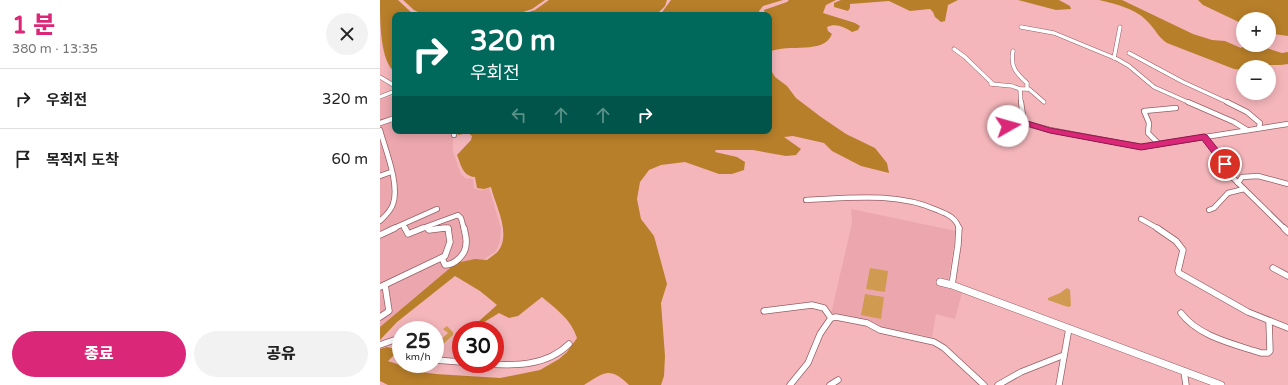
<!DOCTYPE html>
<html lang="ko">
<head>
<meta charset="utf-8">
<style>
  body { margin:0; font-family:"Varela Round","Noto Sans KR",sans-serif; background:#f2f2f2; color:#222; height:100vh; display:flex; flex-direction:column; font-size:15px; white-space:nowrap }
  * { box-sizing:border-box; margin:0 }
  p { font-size:13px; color:#767676 }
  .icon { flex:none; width:22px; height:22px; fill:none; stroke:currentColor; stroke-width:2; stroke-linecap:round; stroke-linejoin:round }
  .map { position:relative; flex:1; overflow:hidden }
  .panel { display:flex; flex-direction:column; background:#fff; width:380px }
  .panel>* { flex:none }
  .guide { position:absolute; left:12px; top:12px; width:380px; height:122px; border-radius:8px; box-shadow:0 2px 10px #0003; background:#00695c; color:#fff; overflow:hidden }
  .tools { position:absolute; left:856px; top:12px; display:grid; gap:8px }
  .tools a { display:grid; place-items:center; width:40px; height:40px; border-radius:50%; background:#fff; box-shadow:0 2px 10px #0003; font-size:20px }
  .speed { position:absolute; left:12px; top:321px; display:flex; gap:8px; font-size:20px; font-weight:700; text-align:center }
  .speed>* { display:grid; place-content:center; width:52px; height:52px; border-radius:50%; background:#fff; box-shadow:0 2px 10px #0003; line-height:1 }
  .speed small { font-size:10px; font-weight:400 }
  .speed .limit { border:6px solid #d22; background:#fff; color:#111 }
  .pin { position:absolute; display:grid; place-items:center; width:34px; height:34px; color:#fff; margin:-17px; border:2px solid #fff; border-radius:50%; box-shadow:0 1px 4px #0007 }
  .me { position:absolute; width:44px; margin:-22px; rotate:83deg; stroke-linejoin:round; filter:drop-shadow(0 0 3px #0008) }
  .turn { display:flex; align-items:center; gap:14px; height:84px; padding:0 12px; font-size:18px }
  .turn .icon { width:52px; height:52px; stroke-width:2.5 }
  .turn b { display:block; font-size:28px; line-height:34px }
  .lanes { display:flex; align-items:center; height:38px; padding:0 12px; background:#0003; justify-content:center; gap:20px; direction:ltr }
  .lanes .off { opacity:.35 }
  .round { display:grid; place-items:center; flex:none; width:42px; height:42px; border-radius:21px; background:#f2f2f2 }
  .headline { display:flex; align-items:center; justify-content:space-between; height:68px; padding:0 12px }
  h1 { font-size:24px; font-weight:800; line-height:30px; color:#db2777 }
  .primary-button { display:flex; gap:8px; margin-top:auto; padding:8px 12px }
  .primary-button a { flex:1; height:46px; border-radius:24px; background:#db2777; color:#fff; font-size:16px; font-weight:800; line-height:46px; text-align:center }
  .primary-button a+a { background:#f2f2f2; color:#222 }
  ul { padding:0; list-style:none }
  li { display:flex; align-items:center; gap:12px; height:60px; padding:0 12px; border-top:1px solid #e0e0e0 }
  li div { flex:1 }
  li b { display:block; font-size:15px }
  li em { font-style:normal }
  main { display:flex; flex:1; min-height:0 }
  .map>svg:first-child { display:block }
  .built { fill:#eca7ae }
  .green { fill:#d09a50 }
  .forest { fill:#b87f2a }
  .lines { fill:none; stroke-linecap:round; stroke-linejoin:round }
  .minor-far2-casing { stroke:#975f65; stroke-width:4.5 }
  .minor-far1-casing { stroke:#975f65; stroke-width:6 }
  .minor-casing { stroke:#975f65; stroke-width:7 }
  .secondary-casing { stroke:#975f65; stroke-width:8 }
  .minor-far2 { stroke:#fff; stroke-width:3.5 }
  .minor-far1 { stroke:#fff; stroke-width:4.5 }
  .minor { stroke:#fff; stroke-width:5.5 }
  .secondary { stroke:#fff; stroke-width:7 }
  .route { fill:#db2777; stroke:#8e194d }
</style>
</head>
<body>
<main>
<section class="panel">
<div class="headline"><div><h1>1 분</h1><p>380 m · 13:35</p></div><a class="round"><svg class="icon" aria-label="close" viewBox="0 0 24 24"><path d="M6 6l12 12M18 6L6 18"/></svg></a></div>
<ul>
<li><svg class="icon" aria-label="right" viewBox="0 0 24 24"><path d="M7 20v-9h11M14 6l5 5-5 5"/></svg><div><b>우회전</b></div><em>320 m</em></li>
<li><svg class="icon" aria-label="arrive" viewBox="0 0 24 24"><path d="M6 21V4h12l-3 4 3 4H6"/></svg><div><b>목적지 도착</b></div><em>60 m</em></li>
</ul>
<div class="primary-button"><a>종료</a><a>공유</a></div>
</section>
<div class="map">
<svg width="908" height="385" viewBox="0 0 908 385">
  <rect width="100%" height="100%" fill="#f4b6bb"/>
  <!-- built -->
  <g class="built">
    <path d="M 15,95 L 15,131 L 73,131 L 73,152 L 81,174 L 85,178 L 93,179 L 94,189 L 102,190 L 109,188 L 121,228 L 120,241 L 116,251 L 100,262 L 79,265 L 0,330 L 0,100 Z"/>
    <path d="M 471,209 L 576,231 L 567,288 L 582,293 L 575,319 L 556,314 L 552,337 L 500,327 L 494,322 L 451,314 L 472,223 Z"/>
  </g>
  <!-- green -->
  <g class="green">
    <path d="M 490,268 L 508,271 L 505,292 L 486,289 Z"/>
    <path d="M 687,288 L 690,290 L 691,306 L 688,307 L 668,300 L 668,298 L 680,293 Z"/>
    <path d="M 485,294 L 504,297 L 501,319 L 481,315 Z"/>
    <path d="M 67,326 L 73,332 L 73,335 L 55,352 L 55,345 L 68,333 L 63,329 Z"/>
  </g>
  <!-- forest -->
  <g class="forest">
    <path d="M 0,0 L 18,0 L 34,15 L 15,15 L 15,72 C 0,62 0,20 0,0 Z"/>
    <path d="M 23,0 L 165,0 L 152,9 L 134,15 L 44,15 L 34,10 Z"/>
    <path d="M 169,0 L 287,0 L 285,6 L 276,15 L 140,15 L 155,10 Z"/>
    <path d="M 291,0 L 403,0 L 383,6 L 379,11 L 380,15 L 280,15 Z"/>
    <path d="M 409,0 L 456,0 L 446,5 L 443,13 L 475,23 L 480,26 L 478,30 L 472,32 C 464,27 456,23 447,27 L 448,31 L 452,34 C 444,55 409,43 389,52 L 389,15 L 385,15 L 384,10 L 407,2 Z"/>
    <path d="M 461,0 L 578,0 L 568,5 L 565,21 L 561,22 L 555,17 L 553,12 L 550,9 L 530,11 L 509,1 L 470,4 L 470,8 L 468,11 L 454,7 L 454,3 Z"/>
    <path d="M 638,0 L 679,0 L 690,6 L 691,9 L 676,10 Z"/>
    <path d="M 719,0 L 742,0 L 813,34 L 832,40 L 845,41 L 861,48 L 864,45 L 877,45 L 902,53 L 908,52 L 908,64 L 901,65 L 876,65 L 873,67 L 863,67 L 863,70 L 854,69 L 787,43 C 777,36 776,30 768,22 C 757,9 736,4 719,0 Z"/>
    <path d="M 818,0 L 908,0 L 908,36 L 894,34 L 889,30 L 889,19 L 863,19 L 863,24 L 823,5 Z"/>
    <path d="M 389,67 L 395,77 L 407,86 L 416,98 L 441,117 L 466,134 L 495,148 L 507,163 L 509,173 L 481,166 L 452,151 L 444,143 L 413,136 L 404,137 L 421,149 L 416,155 L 406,156 L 373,150 L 336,150 L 335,152 L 357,157 L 365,162 L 364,170 L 352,174 L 339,174 L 305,162 L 281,165 L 269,170 L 260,182 L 257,199 L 261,219 L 274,236 L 287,284 L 281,303 L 285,356 L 284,376 L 281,385 L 249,385 C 230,366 224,372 204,385 L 8,385 L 0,381 L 0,349 L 7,347 L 19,350 L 8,361 L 41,372 L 56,374 L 120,378 L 160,370 L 179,359 L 187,352 L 197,338 C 191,319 176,309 162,297 L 138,316 L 129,318 L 119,313 L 101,324 L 98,322 L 117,305 L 100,291 L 75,276 L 17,322 L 0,340 L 0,327 L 76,263 L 95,259 L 107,260 C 111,257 116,254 119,250 C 131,232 115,205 111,187 L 104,189 L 97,188 L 95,177 C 82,176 81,164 77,155 L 91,140 L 92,136 L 88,133 L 78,135 L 76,131 L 389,131 Z"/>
  </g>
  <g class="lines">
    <!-- minor-far2 casing -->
    <g class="minor-far2-casing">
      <g id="minor-far2">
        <path d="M 641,27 L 674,33 L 737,59 L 749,66 L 774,87 L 810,103"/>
        <path d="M 574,49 L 585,57 L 613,84"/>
        <path d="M 633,51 C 630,67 636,73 647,83 L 647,89"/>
        <path d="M 749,53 L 803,82 L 849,103"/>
        <path d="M 734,58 L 740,27"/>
        <path d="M 0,77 L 15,86"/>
        <path d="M 611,84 L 632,86 L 640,89"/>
        <path d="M 0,97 L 15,91"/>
        <path d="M 641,103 L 640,89 L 649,89 L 664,102"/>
      </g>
    </g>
    <!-- minor-far1 casing -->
    <g class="minor-far1-casing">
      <g id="minor-far1">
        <path d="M 641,102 L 644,123"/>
        <path d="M 808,102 L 854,122 L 867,130"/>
        <path d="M 847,102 L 867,112 L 880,123 L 879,128"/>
        <path d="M 0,123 L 15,118"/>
        <path d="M 628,126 L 633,123 L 644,123 L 670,130 L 761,147 L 908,124"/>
        <path d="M 0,130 C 5,149 20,184 13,204 C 11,211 5,216 0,221"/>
        <path d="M 74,131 L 74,135"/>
        <path d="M 824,137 L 845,164 L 852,177 L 905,229"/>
        <path d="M 779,144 L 768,133 L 769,123 L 764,111 L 796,108"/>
        <path d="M 0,176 L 11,172"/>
        <path d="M 858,183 L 862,177 L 878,176 L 908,184"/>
        <path d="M 426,200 C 470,198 516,192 557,210 C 567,214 577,218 579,229"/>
        <path d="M 829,210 L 834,208 L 848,193 L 864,189"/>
        <path d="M 761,219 L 779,229"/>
        <path d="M 23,225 L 25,229"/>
        <path d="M 47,228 L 48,229"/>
        <path d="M 12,229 L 57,209"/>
        <path d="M 40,229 L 78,215 L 81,218 L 84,229"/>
        <path d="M 55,229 L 68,228 L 69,229"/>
      </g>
    </g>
    <!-- minor casing -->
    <g class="minor-casing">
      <g id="minor">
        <path d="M 25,228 L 28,234 L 43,228"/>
        <path d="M 47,228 L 49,230 L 65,228"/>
        <path d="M 777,228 L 796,241 L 803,250 L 798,271 L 799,273 L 868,312 L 908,328"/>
        <path d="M 904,228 L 908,232"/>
        <path d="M 0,235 L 15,228"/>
        <path d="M 62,258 L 65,265 C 75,265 86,254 86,244 C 87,239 85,233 84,228"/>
        <path d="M 893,268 L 908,276"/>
        <path d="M 572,285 L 578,245 L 579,228"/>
        <path d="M 0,287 L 65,256 L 70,242 L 68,228"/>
        <path d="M 384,311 L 432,305 L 444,308 L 451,318 L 440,334 L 428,363 L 410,385"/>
        <path d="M 801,313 C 819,337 854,344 881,353 L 888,353 L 890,351 L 889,321"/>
        <path d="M 0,317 L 9,311 L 5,285"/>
        <path d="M 451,318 L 456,317 L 487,323 L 500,330 L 554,342 L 564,348 L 604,385"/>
        <path d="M 0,345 L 14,340 L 21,343"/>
        <path d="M 55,360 L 81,362"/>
        <path d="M 105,364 C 135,366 167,366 189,344"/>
        <path d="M 804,371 L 806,385"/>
        <path d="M 450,385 L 458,380"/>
        <path d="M 618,385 L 641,372 L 684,355"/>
        <path d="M 679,385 L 689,328"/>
      </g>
    </g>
    <!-- secondary casing -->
    <g class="secondary-casing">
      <path id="secondary" d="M 560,282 L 572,285 L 841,385"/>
    </g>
    <!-- minor-far2 -->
    <use href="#minor-far2" class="minor-far2"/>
    <!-- minor-far1 -->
    <use href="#minor-far1" class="minor-far1"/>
    <!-- minor -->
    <use href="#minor" class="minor"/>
    <!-- secondary -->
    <use href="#secondary" class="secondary"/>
  </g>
  <!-- route -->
  <path class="route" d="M 644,120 L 670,128 L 761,144 L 824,134 L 827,135 L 850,164 L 845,167 L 842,166 L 822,140 L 761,150 L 670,133 L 644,125 L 634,126 L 628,129 L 624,126 L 630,121 Z"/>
</svg>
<div class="tools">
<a>+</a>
<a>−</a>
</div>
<div class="speed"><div>25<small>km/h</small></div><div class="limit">30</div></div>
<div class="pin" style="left:845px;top:164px;background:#d93025"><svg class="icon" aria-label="arrive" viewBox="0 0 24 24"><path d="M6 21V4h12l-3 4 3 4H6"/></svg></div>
<svg class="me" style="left:628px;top:126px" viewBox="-20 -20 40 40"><circle r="19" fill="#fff"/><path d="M0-13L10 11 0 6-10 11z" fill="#db2777"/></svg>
<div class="guide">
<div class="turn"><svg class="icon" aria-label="right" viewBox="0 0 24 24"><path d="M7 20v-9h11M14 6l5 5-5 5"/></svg><div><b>320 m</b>우회전</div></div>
<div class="lanes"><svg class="icon off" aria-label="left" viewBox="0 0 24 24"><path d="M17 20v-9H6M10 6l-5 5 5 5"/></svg><svg class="icon off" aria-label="ahead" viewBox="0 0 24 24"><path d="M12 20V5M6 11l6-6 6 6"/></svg><svg class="icon off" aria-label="ahead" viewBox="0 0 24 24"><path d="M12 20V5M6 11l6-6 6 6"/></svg><svg class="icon" aria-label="right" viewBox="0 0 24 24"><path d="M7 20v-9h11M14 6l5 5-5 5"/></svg></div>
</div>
</div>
</main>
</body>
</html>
